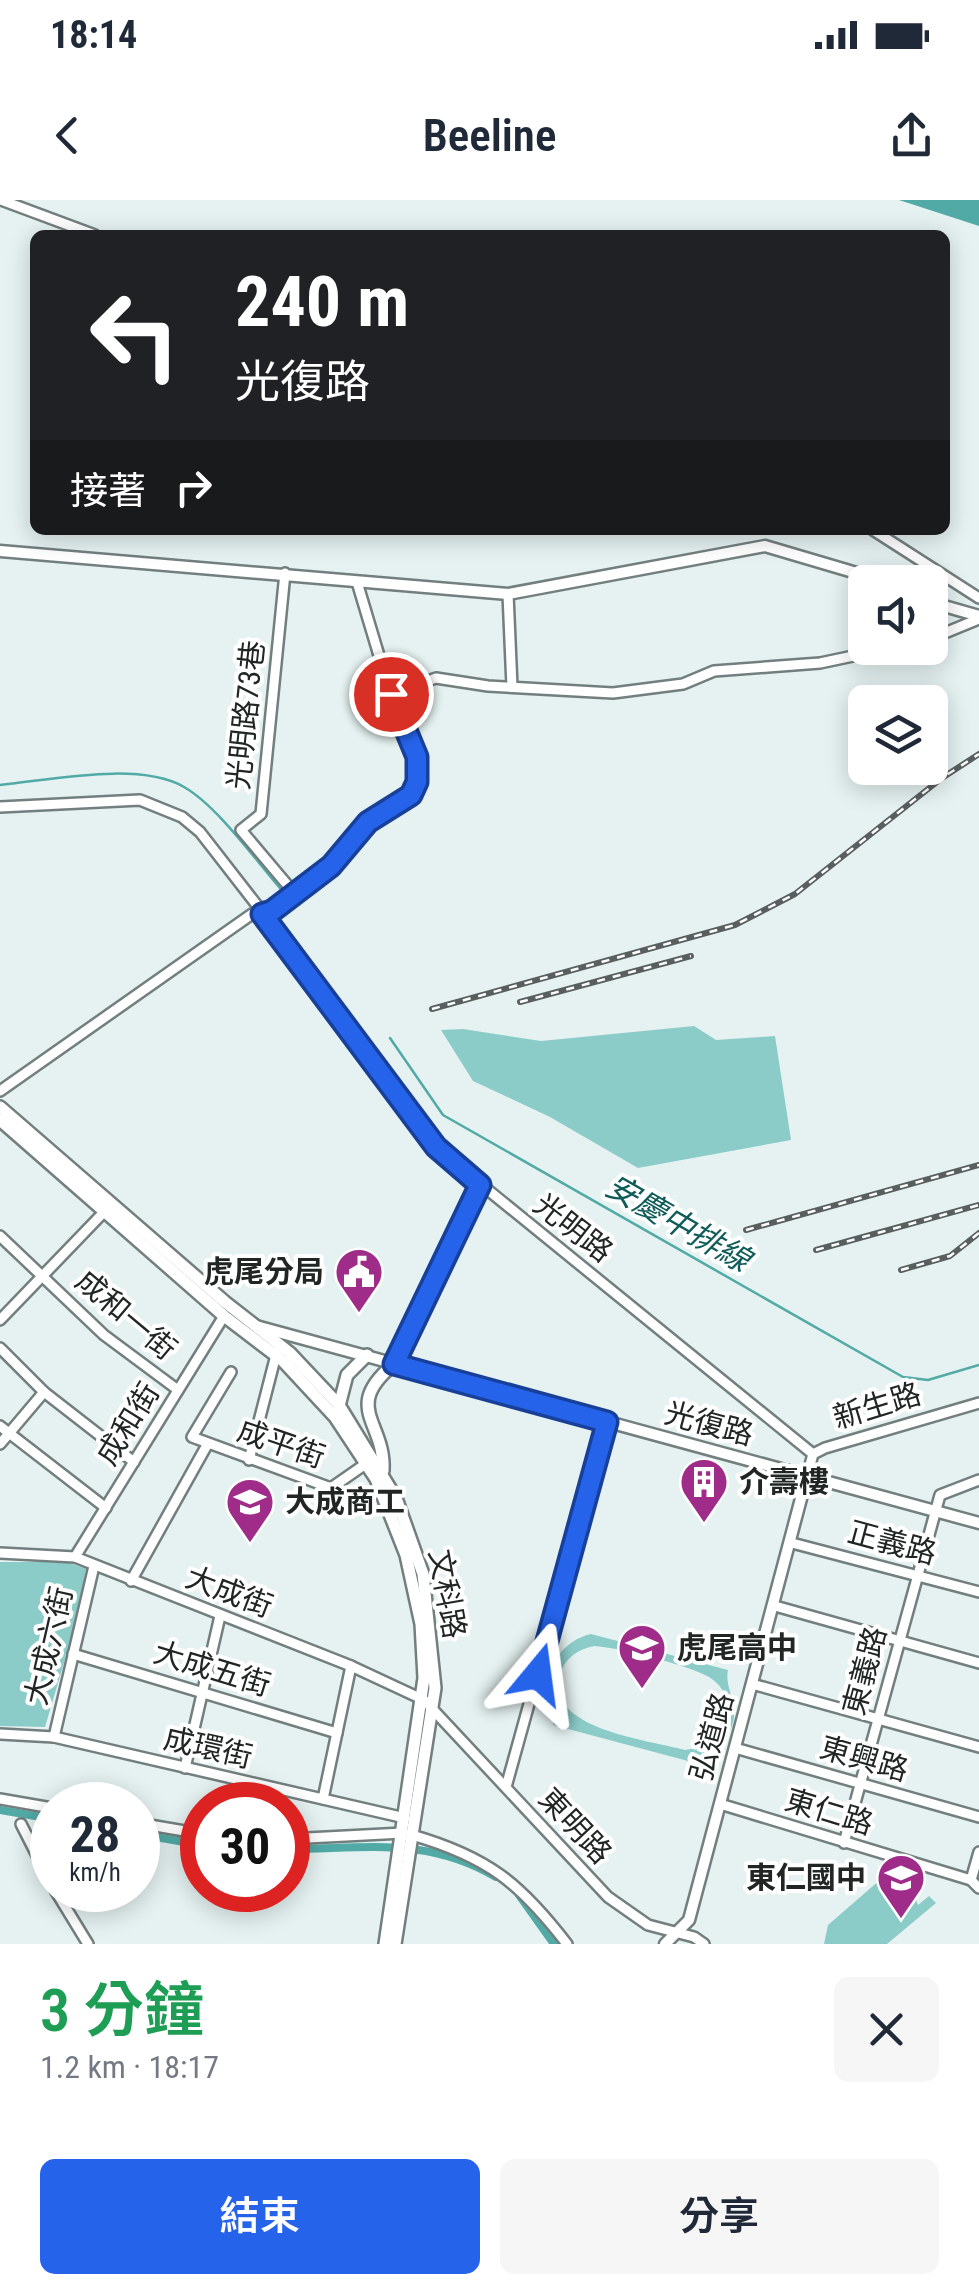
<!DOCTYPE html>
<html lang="zh-TW">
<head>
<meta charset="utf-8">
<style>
  body { margin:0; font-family:"Roboto Condensed","Noto Sans TC",sans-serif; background:#f6f6f7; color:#1f2937; height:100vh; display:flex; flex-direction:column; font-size:38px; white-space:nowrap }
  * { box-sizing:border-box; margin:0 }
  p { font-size:32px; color:#747a83 }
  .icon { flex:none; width:55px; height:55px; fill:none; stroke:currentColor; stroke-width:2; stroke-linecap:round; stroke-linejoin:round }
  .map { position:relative; height:1744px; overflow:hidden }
  .drawer { display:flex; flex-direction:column; background:#fff; flex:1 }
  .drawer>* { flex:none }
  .guide { position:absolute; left:30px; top:30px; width:920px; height:305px; border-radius:15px; box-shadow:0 5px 25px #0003; background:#202124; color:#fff; overflow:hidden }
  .tools { position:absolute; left:848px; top:365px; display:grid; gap:20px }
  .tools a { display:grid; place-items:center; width:100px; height:100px; border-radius:15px; background:#fff; box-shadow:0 5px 25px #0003; font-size:50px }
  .speed { position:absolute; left:30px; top:1582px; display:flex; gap:20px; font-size:50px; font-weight:700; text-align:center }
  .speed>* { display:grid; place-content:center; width:130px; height:130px; border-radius:50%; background:#fff; box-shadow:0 5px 25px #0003; line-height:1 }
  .speed small { font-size:25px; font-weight:400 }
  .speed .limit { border:15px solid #d22; background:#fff; color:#111 }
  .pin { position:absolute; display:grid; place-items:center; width:85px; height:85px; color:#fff; margin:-42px; border:5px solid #fff; border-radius:50%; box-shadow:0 2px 10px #0007 }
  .me { position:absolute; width:110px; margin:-55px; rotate:16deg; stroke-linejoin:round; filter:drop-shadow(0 0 8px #0008) }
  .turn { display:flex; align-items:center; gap:35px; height:210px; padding:0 40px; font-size:45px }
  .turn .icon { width:130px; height:130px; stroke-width:2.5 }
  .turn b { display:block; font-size:70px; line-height:85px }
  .then { display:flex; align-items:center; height:95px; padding:0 40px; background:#0003; gap:20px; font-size:38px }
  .round { display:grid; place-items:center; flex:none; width:105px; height:105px; border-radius:15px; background:#f6f6f7 }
  .head { display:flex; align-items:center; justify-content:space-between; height:170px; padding:0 40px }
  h1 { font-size:60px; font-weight:600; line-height:75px; color:#1e9e55 }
  .cta { display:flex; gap:20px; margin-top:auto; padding:20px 40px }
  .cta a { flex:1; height:115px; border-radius:15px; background:#2563eb; color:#fff; font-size:40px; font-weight:600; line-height:115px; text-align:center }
  .cta a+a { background:#f6f6f7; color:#1f2937 }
  .status { display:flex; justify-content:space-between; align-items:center; height:70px; padding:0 50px; background:#fff; direction:ltr }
  .status svg { height:28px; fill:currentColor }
  header { display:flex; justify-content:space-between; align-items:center; height:130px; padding:0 40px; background:#fff; font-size:45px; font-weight:600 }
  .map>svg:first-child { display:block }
  .green { fill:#8cccc8; fill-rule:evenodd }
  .water { fill:#51aaa6 }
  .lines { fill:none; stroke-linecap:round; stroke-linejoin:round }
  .stream { stroke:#51aaa6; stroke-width:2.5 }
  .canal { stroke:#51aaa6; stroke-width:8 }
  .minor-casing { stroke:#737f7f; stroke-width:14 }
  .tertiary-casing { stroke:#737f7f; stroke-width:15 }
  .secondary-casing { stroke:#737f7f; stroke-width:16 }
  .minor { stroke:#fff; stroke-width:9 }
  .tertiary { stroke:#fff; stroke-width:10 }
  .secondary { stroke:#fff; stroke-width:11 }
  .rail-casing { stroke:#585f5e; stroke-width:6 }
  .rail { stroke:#fff; stroke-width:2.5; stroke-dasharray:8; stroke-linecap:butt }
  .route-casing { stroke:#184099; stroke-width:25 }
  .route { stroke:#2563eb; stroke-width:18 }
  .labels { text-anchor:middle; stroke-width:8; stroke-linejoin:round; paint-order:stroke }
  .street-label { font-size:30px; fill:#212625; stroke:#fff }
  .poi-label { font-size:30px; font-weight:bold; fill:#212625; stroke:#fff; text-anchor:start }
  .water-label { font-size:32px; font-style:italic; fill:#0f5c59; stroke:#fff }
</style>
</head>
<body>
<div class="status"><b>18:14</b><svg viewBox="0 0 49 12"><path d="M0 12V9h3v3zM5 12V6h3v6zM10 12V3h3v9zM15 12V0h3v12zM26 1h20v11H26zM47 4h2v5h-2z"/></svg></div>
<header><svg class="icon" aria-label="back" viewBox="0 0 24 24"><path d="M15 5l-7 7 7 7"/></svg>Beeline<svg class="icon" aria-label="share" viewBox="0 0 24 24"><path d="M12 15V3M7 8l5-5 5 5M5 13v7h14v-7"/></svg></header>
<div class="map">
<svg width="979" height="1744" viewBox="0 0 979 1744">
  <rect width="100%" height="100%" fill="#e5f2f1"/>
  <!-- green -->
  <g class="green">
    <path d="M 694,826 L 716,840 L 775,836 L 791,940 L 638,968 L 550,917 L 473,881 L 441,830 L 463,829 L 541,841 Z"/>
    <path d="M 0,1362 L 67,1362 L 86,1369 L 79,1412 L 45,1527 L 0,1526 Z"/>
    <path d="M 591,1434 L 728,1470 C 724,1488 740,1505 732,1526 C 726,1543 707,1550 703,1565 L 553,1525 C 555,1513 550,1506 549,1494 C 545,1466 564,1440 591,1434 ZM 594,1446 C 617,1447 688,1465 709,1477 C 745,1499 721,1547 685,1550 C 649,1540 543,1529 560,1474 C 565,1458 578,1449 594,1446 Z"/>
    <path d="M 890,1678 L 911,1687 L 918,1705 L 929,1696 L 936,1703 L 887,1744 L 824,1744 L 828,1725 L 881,1679 Z"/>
  </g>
  <!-- water -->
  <path class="water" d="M 899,0 L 979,0 L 979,26 Z"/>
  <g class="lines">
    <!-- stream -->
    <g class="stream">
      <path d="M 0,585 C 51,580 139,561 184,587 C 219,607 258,664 286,695"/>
      <path d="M 390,838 L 443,915 L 903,1177 L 928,1180 L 979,1165"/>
    </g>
    <!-- canal -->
    <g class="canal">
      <path d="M 0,1610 L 52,1619"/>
      <path d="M 138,1634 L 202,1645"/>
      <path d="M 288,1649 C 365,1649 427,1636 496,1677"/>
      <path d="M 519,1695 L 554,1744"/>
    </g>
    <!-- minor casing -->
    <g class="minor-casing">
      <g id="minor">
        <path d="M 1,0 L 95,35"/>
        <path d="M 873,330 L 979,398"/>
        <path d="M 285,373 L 261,614 L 241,630 L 295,694"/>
        <path d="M 508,394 L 512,487"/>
        <path d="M 930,439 L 979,419"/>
        <path d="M 391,494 L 436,478 L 488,486 L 613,493 L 683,484 L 714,471 L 820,463 L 891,448"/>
        <path d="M 0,607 L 140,600 L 182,617 L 200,632 L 270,722 L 435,947 L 813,1254"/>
        <path d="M 0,891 L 252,714 L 272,711 L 331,666 L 368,622 L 411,595 L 417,582 L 412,537 L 389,489 L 357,382"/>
        <path d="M 0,1036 L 104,1135 L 178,1190"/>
        <path d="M 0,1120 L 104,1012"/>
        <path d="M 0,1148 L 44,1192 L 134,1262"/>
        <path d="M 394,1164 L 480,985"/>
        <path d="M 231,1172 L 192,1237 L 331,1288 L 367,1263"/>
        <path d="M 0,1226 L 106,1308"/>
        <path d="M 0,1244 L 44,1192"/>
        <path d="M 249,1260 L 277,1151"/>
        <path d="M 807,1276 L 813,1254 L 825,1248 L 979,1203"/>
        <path d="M 792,1343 L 979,1392"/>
        <path d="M 0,1353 L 75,1357 L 351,1466 L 424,1500 L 608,1697 L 648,1725 L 694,1737 L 704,1744"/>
        <path d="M 75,1357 L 224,1116"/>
        <path d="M 131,1381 L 207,1245"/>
        <path d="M 775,1406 L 979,1463"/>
        <path d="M 73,1454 L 337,1533"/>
        <path d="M 752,1484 L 979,1547"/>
        <path d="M 0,1534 L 54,1537 L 405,1618"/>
        <path d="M 54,1537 L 94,1366"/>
        <path d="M 735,1548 L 979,1617"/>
        <path d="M 185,1568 L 220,1416"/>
        <path d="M 506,1587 L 607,1222"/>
        <path d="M 0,1599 L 52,1608"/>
        <path d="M 323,1599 L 351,1466"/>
        <path d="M 720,1604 L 971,1680 L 979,1688"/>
        <path d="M 138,1623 L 202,1634"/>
        <path d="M 21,1624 L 52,1685"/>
        <path d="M 412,1635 C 488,1657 520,1683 567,1744"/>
        <path d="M 288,1639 L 403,1633"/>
        <path d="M 844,1643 L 940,1295 L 979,1280"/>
        <path d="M 971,1680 L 979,1652"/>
        <path d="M 55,1690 L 88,1744"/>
      </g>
    </g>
    <!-- tertiary casing -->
    <g class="tertiary-casing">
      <g id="tertiary">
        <path d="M 0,351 L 508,394 L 765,346 L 887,382"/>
        <path d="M 930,402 L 979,416"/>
        <path d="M 256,1126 L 979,1323"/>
        <path d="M 665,1744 L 689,1720 L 807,1276"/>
      </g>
    </g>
    <!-- secondary casing -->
    <g class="secondary-casing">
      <g id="secondary">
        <path d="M 0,907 L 225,1102 L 290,1153 L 339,1205 L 396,1298 L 423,1374 L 435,1488 L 395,1744"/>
        <path d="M 0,920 L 224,1116 L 283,1161 L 335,1217 L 376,1279 L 406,1355 L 421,1424 L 424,1478 L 385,1744"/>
        <path d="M 339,1206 L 347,1175 L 367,1155"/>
        <path d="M 383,1271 C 386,1222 341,1208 394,1164"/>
      </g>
    </g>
    <!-- minor -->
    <use href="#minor" class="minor"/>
    <!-- tertiary -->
    <use href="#tertiary" class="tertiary"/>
    <!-- secondary -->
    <use href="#secondary" class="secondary"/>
    <!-- rail casing -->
    <g class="rail-casing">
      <g id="rail">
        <path d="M 520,802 L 691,756"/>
        <path d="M 432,809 L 735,725 L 795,694 L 942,578 L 979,554"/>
        <path d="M 746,1030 L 979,965"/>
        <path d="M 816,1050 L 979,1005"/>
        <path d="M 901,1070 L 950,1056 L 979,1033"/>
      </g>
    </g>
    <!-- rail -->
    <use href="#rail" class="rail"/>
  </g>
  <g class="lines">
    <!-- route casing -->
    <g class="route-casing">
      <path id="route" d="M 391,494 L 417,557 L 417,582 L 411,595 L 368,622 L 331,666 L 272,711 L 262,714 L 436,947 L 480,985 L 394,1164 L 607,1222 L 538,1474"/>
    </g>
    <!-- route -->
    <use href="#route" class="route"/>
  </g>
  <!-- icons -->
  <defs>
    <g id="civic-pin" transform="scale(2.5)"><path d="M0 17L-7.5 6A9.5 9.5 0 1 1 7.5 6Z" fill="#9f2c88" stroke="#fff"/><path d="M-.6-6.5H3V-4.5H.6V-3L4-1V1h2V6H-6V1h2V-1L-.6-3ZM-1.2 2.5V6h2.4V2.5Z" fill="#fff"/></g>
    <g id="building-pin" transform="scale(2.5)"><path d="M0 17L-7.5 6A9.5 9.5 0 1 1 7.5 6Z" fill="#9f2c88" stroke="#fff"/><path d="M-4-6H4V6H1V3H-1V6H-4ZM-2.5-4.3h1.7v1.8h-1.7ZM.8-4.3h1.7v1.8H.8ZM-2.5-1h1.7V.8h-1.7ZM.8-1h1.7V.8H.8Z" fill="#fff"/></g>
    <g id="school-pin" transform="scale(2.5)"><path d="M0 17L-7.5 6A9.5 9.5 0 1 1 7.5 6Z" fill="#9f2c88" stroke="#fff"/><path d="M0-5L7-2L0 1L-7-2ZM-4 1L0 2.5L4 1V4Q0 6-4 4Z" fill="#fff"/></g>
  </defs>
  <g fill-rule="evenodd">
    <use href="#civic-pin" x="359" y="1072"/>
    <use href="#building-pin" x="704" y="1282"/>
    <use href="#school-pin" x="250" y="1302"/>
    <use href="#school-pin" x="642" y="1448"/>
    <use href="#school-pin" x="901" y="1678"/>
  </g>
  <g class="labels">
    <!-- street labels -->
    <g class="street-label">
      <text transform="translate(246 515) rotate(-84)" y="10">光明路73巷</text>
      <text transform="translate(573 1028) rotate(38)" y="10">光明路</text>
      <text transform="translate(126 1115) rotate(40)" y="10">成和一街</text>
      <text transform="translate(877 1206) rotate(-17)" y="10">新生路</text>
      <text transform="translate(128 1224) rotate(-58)" y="10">成和街</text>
      <text transform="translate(709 1224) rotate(15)" y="10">光復路</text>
      <text transform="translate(281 1244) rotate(19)" y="10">成平街</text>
      <text transform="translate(892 1343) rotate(15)" y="10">正義路</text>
      <text transform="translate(229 1392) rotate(21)" y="10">大成街</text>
      <text transform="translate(447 1394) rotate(80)" y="10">文科路</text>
      <text transform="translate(49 1446) rotate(-77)" y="10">大成六街</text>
      <text transform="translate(212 1469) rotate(17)" y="10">大成五街</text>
      <text transform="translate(865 1471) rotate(-75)" y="10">東義路</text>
      <text transform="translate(712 1537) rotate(-75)" y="10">弘道路</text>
      <text transform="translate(208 1548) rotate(13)" y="10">成環街</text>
      <text transform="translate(864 1559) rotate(16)" y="10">東興路</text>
      <text transform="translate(829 1612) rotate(17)" y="10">東仁路</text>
      <text transform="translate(575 1626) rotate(47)" y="10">東明路</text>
    </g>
    <!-- poi labels -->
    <g class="poi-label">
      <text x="324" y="1082" text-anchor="end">虎尾分局</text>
      <text x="739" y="1292">介壽樓</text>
      <text x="285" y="1312">大成商工</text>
      <text x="677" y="1458">虎尾高中</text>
      <text x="866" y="1688" text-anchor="end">東仁國中</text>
    </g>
    <!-- water labels -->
    <g class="water-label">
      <text transform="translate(678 1023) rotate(30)" y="11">安慶中排線</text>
    </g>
  </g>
</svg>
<div class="tools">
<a><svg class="icon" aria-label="sound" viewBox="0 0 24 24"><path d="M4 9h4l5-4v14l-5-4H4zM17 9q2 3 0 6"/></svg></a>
<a><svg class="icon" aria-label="layers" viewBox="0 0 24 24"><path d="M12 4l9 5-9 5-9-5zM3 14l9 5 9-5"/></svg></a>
</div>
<div class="speed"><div>28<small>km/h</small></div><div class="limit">30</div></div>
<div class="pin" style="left:391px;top:494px;background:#d93025"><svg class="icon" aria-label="arrive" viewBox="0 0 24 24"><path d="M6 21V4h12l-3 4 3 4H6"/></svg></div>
<svg class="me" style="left:538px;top:1474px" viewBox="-20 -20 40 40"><path d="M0-17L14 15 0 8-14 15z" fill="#2563eb" stroke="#fff" stroke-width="4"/></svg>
<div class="guide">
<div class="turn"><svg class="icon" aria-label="left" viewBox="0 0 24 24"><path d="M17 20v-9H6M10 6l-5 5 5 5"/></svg><div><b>240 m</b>光復路</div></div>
<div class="then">接著<svg class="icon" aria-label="right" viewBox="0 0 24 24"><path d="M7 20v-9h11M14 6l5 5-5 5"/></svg></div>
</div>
</div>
<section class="drawer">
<div class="head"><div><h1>3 分鐘</h1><p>1.2 km · 18:17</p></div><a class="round"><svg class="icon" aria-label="close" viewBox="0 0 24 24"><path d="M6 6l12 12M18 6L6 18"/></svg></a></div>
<div class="cta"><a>結束</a><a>分享</a></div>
</section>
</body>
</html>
